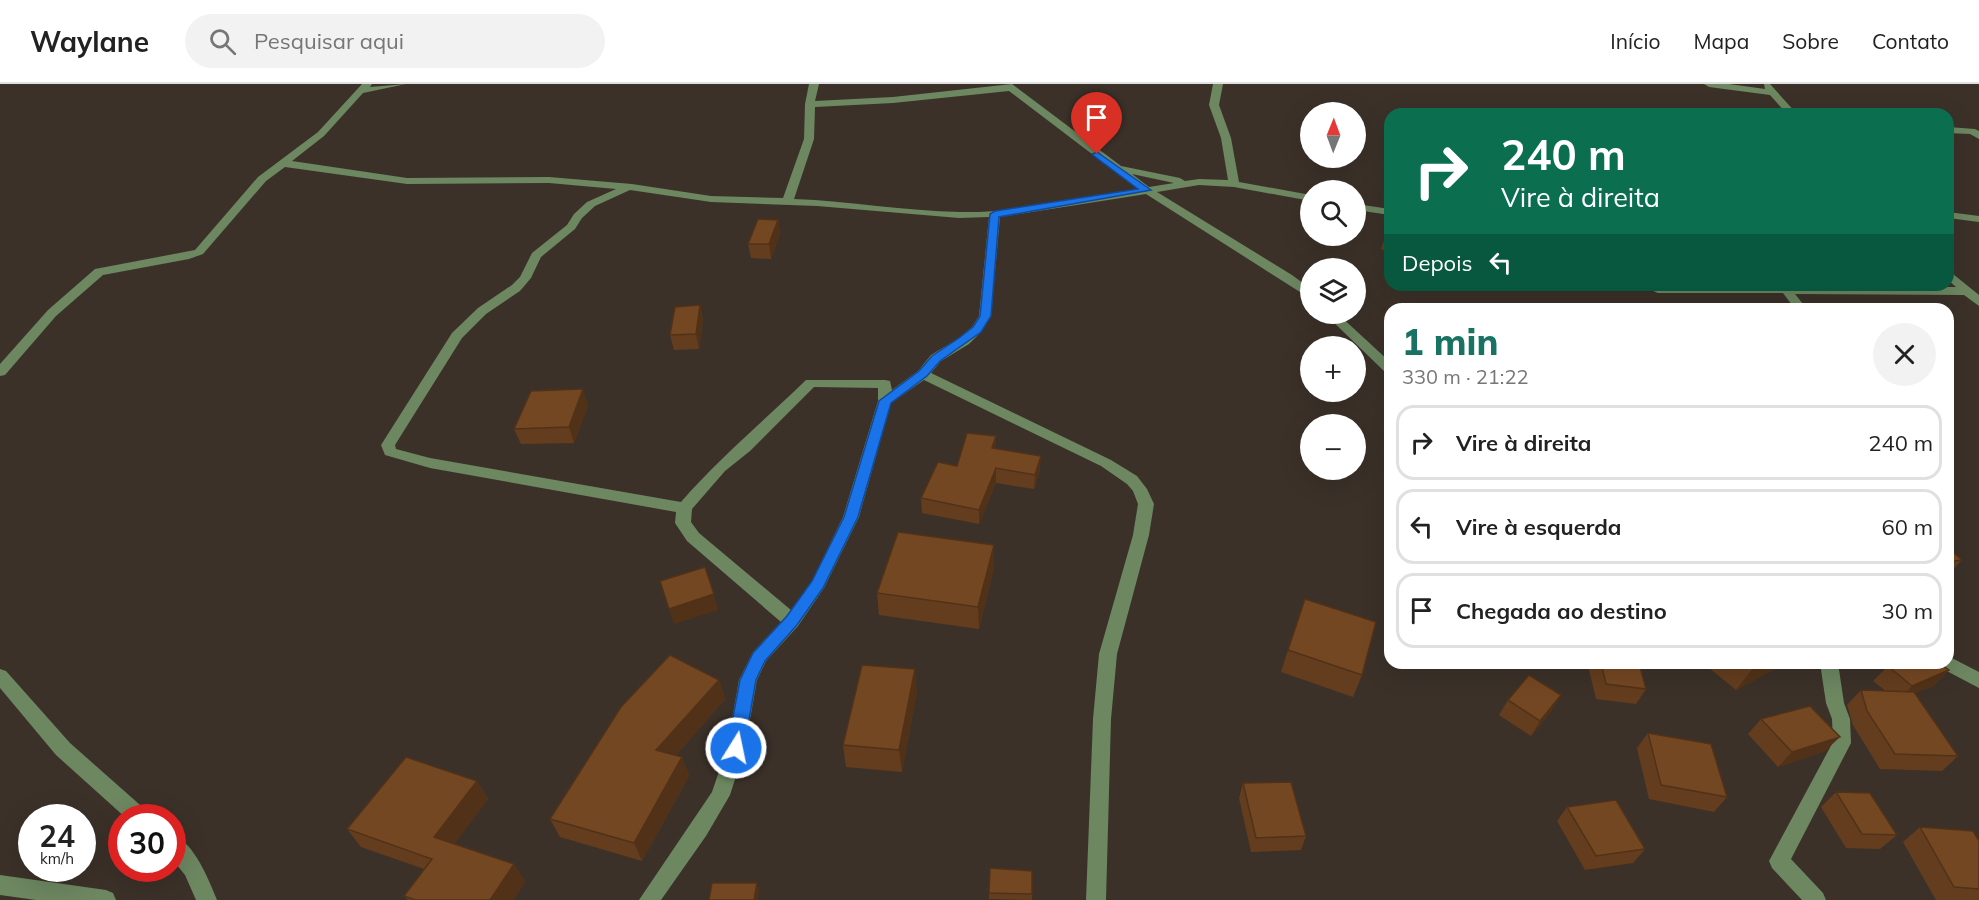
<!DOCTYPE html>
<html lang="pt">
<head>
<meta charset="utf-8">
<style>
  body { margin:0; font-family:Mulish,sans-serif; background:#f2f2f2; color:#222; height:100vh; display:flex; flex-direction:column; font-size:22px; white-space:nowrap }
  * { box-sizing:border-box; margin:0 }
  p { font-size:20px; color:#767676 }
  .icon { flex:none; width:33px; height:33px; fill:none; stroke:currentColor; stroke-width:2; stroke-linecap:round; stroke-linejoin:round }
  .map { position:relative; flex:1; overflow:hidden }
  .side { position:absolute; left:1384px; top:219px; width:570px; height:366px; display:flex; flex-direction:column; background:#fff; border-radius:18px; box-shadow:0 6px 24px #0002 }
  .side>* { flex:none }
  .hud { position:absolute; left:1384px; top:24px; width:570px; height:183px; border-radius:18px; box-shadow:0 6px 24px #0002; background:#0b6e4f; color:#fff; overflow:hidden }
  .needle { width:39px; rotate:1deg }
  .buttons { position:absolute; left:1300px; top:18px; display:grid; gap:12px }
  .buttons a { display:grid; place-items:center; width:66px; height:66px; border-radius:50%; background:#fff; box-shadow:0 6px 24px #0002; font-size:30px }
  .speed { position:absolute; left:18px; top:720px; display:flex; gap:12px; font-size:30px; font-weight:700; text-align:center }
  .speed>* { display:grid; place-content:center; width:78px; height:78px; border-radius:50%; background:#fff; box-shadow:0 6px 24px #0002; line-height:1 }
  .speed small { font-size:15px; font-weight:400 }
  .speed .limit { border:9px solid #d22; background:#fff; color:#111 }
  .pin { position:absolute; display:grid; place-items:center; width:51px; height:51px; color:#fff; margin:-62px -26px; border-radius:50% 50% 50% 0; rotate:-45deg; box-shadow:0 0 6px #0007 }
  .pin .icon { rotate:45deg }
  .me { position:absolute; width:66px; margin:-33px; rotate:10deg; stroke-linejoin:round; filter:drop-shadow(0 0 4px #0008) }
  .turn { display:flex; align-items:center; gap:21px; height:126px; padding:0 18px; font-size:27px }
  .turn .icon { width:78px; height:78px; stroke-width:2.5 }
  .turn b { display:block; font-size:42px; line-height:51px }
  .then { display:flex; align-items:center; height:57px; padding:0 18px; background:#0003; gap:12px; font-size:22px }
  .round { display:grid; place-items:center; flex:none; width:63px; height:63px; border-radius:32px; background:#f2f2f2 }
  .head { display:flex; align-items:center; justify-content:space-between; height:102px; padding:0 18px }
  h1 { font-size:36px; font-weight:800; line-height:45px; color:#197364 }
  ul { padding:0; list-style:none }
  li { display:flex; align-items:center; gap:18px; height:75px; margin:0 12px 9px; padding:0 6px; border:3px solid #e0e0e0; border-radius:18px }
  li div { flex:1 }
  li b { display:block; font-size:22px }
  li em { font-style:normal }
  header { display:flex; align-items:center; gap:36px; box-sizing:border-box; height:84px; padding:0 30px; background:#fff; border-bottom:2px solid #e0e0e0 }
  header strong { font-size:28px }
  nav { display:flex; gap:33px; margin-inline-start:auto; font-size:21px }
  .search { width:420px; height:54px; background:#f2f2f2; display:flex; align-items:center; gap:15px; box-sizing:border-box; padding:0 21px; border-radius:33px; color:#767676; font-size:22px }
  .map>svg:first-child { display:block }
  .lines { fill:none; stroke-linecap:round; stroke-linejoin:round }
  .minor { fill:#6d8761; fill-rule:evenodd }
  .wall { fill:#643d1e }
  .shaded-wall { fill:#513218 }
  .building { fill:#744723; stroke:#513218; stroke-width:1.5 }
  .route { fill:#1a73e8; stroke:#114b97; stroke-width:1.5 }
</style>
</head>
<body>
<header>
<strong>Waylane</strong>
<div class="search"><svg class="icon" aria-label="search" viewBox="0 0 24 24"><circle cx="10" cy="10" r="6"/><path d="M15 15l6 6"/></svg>Pesquisar aqui</div>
<nav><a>Início</a><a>Mapa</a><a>Sobre</a><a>Contato</a></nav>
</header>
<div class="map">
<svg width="1979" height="816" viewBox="0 0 1979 816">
  <rect width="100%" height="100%" fill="#3b3129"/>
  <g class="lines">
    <!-- minor -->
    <g class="minor">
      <path d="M 362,0 L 372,0 L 370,3 L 406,0 L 363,9 L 324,52 L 292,77 L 407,94 L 549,93 L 632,100 L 711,112 L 783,114 L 804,55 L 805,20 L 809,0 L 819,0 L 815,17 L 893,13 L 1012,0 L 1121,82 L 1180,94 L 1185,97 L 1199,95 L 1228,96 L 1221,54 L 1209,21 L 1213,0 L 1223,0 L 1219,21 L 1231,54 L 1239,98 L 1311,111 L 1311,117 L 1234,103 L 1199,101 L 1157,108 L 1292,191 L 1311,205 L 1311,215 L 1146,110 L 1000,133 L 991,232 L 981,248 L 969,260 L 941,277 L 931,289 L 1111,376 L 1137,392 L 1147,405 L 1154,420 L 1149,451 L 1117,570 L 1111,635 L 1106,816 L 1086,816 L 1093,635 L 1099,570 L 1133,451 L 1138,420 L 1133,407 L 1127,400 L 1101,382 L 924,296 L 891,319 L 859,433 L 824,504 L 798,542 L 766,577 L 757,596 L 745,664 L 730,711 L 706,752 L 661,816 L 639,816 L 712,708 L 727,664 L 739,596 L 753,568 L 781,538 L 687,457 L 675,439 L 676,428 L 430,384 L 385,371 L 381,361 L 452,249 L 478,224 L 512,201 L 520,193 L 532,169 L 567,141 L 574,130 L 587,118 L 616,105 L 549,99 L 407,100 L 285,83 L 266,97 L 203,170 L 189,175 L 103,191 L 56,232 L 5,291 L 0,292 L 0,280 L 48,226 L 95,185 L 195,166 L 258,93 L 318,48 ZM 1009,7 L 1138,105 C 1079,115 1020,129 960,128 C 905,127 849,117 794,115 L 814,55 L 815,23 L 893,19 ZM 1132,90 L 1174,99 L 1149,103 ZM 630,106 L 711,118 L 817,122 L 959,134 L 989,133 L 979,232 L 972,243 L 959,254 L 931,271 L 918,287 L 892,306 L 890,297 L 885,296 L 806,296 C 764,337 719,374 681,418 L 430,374 L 396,365 L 395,361 L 462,254 L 486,230 L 520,207 L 531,194 L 541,173 L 575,145 L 582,134 L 595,122 ZM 814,303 L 878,304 L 878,317 L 843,433 L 812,497 L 791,526 L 699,449 L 691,438 L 692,425 L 725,387 L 750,367 Z"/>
      <path d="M 1704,0 L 1729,0 L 1765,5 L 1764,0 L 1770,0 L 1797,30 L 1787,30 L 1770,11 L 1709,3 Z"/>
      <path d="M 1948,43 L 1975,45 L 1979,47 L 1979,55 L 1970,50 L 1948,49 Z"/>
      <path d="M 1356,120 L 1390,125 L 1390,131 L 1356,126 Z"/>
      <path d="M 1948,128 L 1979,132 L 1979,138 L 1948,134 Z"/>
      <path d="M 1948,186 L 1979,211 L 1979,222 L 1964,211 L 1795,210 L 1807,225 L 1795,225 L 1783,209 L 1658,209 L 1639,201 L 1956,203 L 1948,196 Z"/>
      <path d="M 1325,230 L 1338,230 L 1390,278 L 1390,289 L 1385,288 Z"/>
      <path d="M 1948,572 L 1979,588 L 1979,604 L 1941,584 L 1938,579 L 1948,579 Z"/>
      <path d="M 1820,579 L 1838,579 L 1844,619 L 1850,635 L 1851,659 L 1791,775 L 1823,809 L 1826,816 L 1802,816 L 1772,784 L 1769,777 L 1833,658 L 1832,635 L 1826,619 Z"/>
      <path d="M 0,585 L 6,587 L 70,659 L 148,728 L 151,734 L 126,734 L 56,671 L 0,604 Z"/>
      <path d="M 172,750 C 194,758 209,796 217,816 L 196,816 L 185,791 L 172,775 Z"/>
      <path d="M 0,791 L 106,806 L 113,809 L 116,816 L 36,816 L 0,811 Z"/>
    </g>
  </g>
  <!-- wall -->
  <g class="wall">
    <path d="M 778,136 L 780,150 L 771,175 L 751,174 L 748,160 Z"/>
    <path d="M 1390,145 L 1390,168 L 1381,165 L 1386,151 Z"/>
    <path d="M 700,221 L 703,236 L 699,265 L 674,266 L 670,251 Z"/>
    <path d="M 588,321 L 574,359 L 521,360 L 514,345 Z"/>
    <path d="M 996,352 L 995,365 L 1040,386 L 1034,405 L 996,399 L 979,440 L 922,429 L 921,414 L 957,382 Z"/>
    <path d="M 994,461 L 994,483 L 979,545 L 879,531 L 877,509 Z"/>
    <path d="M 1948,464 L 1962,476 L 1948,491 Z"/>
    <path d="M 1288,566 L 1362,591 L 1353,613 L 1281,588 Z"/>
    <path d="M 1593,579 L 1639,579 L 1646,605 L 1636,620 L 1596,615 L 1589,586 Z"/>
    <path d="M 1703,579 L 1786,579 L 1736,606 Z"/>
    <path d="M 1888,582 L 1949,586 L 1933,602 L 1915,609 L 1958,672 L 1942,687 L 1880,685 L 1853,641 L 1847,621 L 1861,606 L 1886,607 L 1873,597 Z"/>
    <path d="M 719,596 L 725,615 L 676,671 L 682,673 L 689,692 L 642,777 L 560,753 L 550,735 Z"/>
    <path d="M 917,607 L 902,688 L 846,683 L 843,661 Z"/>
    <path d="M 1508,616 L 1552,626 L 1531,652 L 1499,631 Z"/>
    <path d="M 1761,635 L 1825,667 L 1778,683 L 1748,650 Z"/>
    <path d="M 1648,649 L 1727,713 L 1714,728 L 1649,715 L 1637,664 Z"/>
    <path d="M 477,697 L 488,715 L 454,760 L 514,780 L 525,798 L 513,816 L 408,816 L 404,812 L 424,785 L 361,763 L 347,745 Z"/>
    <path d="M 1243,699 L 1306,752 L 1301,766 L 1251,768 L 1239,714 Z"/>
    <path d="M 1836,708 L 1897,751 L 1880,765 L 1846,764 L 1821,723 Z"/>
    <path d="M 1567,723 L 1645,765 L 1633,779 L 1585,786 L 1557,737 Z"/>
    <path d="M 1920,743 L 1979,757 L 1979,816 L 1936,816 L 1903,758 Z"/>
    <path d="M 1032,787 L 1032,816 L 989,815 L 989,809 Z"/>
  </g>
  <!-- shaded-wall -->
  <g class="shaded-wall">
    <path d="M 778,136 L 780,150 L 771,175 L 769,160 Z"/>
    <path d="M 700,221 L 703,236 L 699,265 L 696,250 Z"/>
    <path d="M 583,305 L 588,321 L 574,359 L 569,343 Z"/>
    <path d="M 996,352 L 995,366 L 992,364 Z"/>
    <path d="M 1041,372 L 1040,386 L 1034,405 L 1035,391 Z"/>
    <path d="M 996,384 L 996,399 L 979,440 L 979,426 Z"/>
    <path d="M 994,461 L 994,483 L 979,545 L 978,523 Z"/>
    <path d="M 714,510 L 718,526 L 674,540 L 669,525 Z"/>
    <path d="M 1763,579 L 1786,579 L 1736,606 L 1753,584 Z"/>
    <path d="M 915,585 L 917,607 L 902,688 L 899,666 Z"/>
    <path d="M 1949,586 L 1933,602 L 1897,617 L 1912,602 Z"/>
    <path d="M 719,596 L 725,615 L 664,685 L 656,666 Z"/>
    <path d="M 1561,611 L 1552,626 L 1531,652 L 1540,637 Z"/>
    <path d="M 1840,653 L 1825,667 L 1778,683 L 1792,668 Z"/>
    <path d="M 682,673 L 689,692 L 642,777 L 634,759 Z"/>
    <path d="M 477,697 L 488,715 L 446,771 L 434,753 Z"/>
    <path d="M 514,780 L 525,798 L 513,816 L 490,816 Z"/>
    <path d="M 757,799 L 759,806 L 758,816 L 754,816 Z"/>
  </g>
  <!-- building -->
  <g class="building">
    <path d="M 758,135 L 778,136 L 769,160 L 748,160 Z"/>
    <path d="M 1390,145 L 1390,152 L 1386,151 Z"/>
    <path d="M 700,221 L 696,250 L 670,251 L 675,223 Z"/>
    <path d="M 583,305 L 569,343 L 514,345 L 531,307 Z"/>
    <path d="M 967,349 L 996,352 L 992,364 L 1041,372 L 1035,391 L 996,384 L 979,426 L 921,414 L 938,378 L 957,382 Z"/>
    <path d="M 898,448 L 994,461 L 978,523 L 877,509 Z"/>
    <path d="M 1948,464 L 1962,476 L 1948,478 Z"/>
    <path d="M 705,483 L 714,510 L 669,525 L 660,497 Z"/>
    <path d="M 1305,515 L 1376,538 L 1362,591 L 1288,566 Z"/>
    <path d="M 670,571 L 719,596 L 656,666 L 682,673 L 634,759 L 550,735 L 621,623 Z"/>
    <path d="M 1601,579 L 1639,579 L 1646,605 L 1606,600 Z"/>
    <path d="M 1747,579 L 1763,579 L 1753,584 Z"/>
    <path d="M 1894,579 L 1939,579 L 1949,586 L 1912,602 L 1888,582 Z"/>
    <path d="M 862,581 L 915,585 L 899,666 L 843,661 Z"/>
    <path d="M 1529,591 L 1561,611 L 1540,637 L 1508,616 Z"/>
    <path d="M 1861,606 L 1914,608 L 1958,672 L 1895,670 L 1867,627 Z"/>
    <path d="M 1810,622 L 1840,653 L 1792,668 L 1761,635 Z"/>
    <path d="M 1648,649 L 1711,660 L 1727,713 L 1661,701 Z"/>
    <path d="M 406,673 L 477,697 L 434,753 L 514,780 L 490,816 L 416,816 L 404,812 L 432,775 L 347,745 Z"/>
    <path d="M 1291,698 L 1306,752 L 1256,754 L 1243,699 Z"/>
    <path d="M 1836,708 L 1870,709 L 1897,751 L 1862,750 Z"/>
    <path d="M 1616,716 L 1645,765 L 1596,772 L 1567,723 Z"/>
    <path d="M 1920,743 L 1973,747 L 1979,757 L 1979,805 L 1954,803 Z"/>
    <path d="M 990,784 L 1032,787 L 1032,810 L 989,809 Z"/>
    <path d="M 712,799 L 757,799 L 754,816 L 709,816 Z"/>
  </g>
  <!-- route -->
  <path class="route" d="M 1097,68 L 1151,106 L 999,133 L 991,232 L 981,248 L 940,277 L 927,292 L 891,319 L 858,433 L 823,504 L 797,541 L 765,577 L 756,596 L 744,664 L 742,669 L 736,671 L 730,669 L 727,664 L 740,596 L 753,569 L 787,532 L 812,497 L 844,433 L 879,317 L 919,287 L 932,272 L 959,254 L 973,243 L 980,232 L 990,130 L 995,127 L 1138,105 L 1094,72 L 1092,70 Z"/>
</svg>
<div class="buttons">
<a><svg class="needle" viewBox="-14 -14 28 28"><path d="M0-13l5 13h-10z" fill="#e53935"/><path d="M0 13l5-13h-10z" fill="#767676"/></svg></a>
<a><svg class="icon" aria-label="search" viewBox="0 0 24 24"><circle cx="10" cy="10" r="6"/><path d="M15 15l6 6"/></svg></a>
<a><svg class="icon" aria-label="layers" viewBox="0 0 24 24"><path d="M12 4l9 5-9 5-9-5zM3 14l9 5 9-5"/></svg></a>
<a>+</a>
<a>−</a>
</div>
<div class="speed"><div>24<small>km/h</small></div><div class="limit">30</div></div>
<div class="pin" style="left:1097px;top:70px;background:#d93025"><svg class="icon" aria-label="arrive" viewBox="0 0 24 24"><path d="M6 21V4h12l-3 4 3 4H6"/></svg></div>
<svg class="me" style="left:736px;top:664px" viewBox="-20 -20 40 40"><circle r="17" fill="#1a73e8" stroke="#fff" stroke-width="3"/><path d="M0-11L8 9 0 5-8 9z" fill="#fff"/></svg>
<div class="hud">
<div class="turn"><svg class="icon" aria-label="right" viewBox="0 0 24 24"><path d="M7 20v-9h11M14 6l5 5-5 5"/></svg><div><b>240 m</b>Vire à direita</div></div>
<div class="then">Depois<svg class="icon" aria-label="left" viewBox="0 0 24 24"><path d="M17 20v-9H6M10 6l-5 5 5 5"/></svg></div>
</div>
<section class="side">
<div class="head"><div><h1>1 min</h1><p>330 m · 21:22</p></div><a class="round"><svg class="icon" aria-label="close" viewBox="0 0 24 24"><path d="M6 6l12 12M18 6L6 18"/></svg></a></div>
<ul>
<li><svg class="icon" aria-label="right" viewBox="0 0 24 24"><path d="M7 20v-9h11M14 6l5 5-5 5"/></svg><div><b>Vire à direita</b></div><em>240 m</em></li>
<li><svg class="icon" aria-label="left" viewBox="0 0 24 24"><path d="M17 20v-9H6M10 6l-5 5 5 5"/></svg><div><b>Vire à esquerda</b></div><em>60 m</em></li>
<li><svg class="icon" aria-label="arrive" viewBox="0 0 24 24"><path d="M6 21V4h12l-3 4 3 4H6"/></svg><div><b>Chegada ao destino</b></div><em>30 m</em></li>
</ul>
</section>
</div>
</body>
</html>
